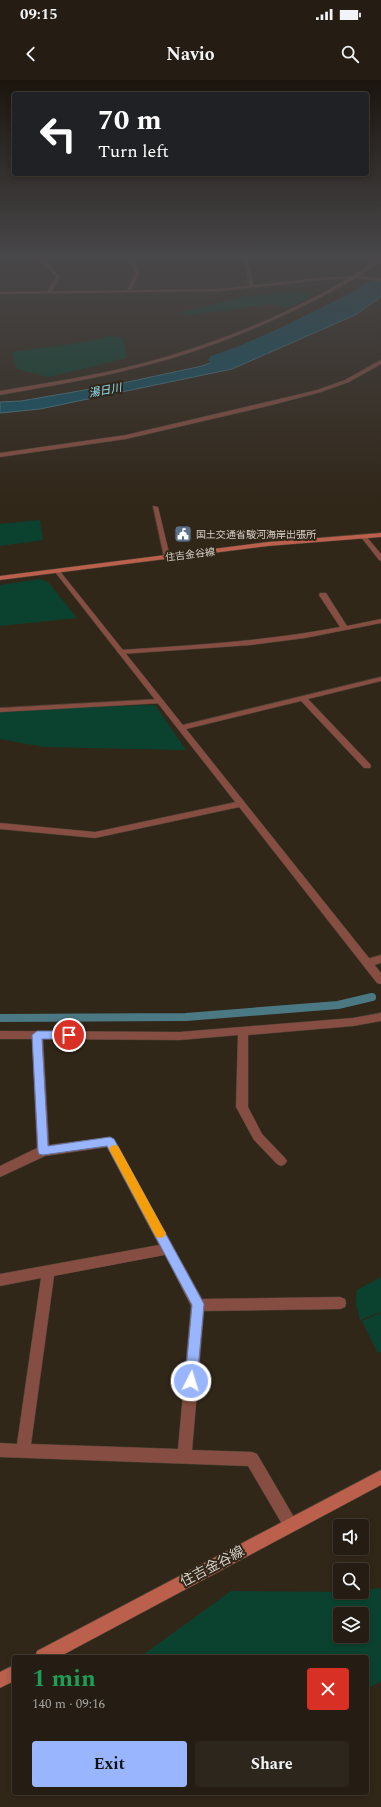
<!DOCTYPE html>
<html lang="en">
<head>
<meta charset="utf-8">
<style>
  body { margin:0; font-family:Spectral,"Noto Sans JP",serif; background:#2d261c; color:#f1f3f6; height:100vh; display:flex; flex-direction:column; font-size:15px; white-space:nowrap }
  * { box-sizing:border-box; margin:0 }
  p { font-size:13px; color:#a3a2a0 }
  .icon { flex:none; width:22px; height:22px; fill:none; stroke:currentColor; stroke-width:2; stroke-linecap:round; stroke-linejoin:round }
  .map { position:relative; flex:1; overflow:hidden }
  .panel { position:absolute; left:12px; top:1575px; width:357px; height:140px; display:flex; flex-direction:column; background:#251d13; border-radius:4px; box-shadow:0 2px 6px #0003,0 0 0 1px #423b33 }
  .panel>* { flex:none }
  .banner { position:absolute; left:12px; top:12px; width:357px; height:84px; border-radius:4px; box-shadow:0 2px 6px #0003,0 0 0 1px #423b33; background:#202124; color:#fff; overflow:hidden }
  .controls { position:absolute; left:333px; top:1439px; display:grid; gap:8px }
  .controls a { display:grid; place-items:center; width:36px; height:36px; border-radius:4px; background:#251d13; box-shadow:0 2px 6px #0003,0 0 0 1px #423b33; font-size:20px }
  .pin { position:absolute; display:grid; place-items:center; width:34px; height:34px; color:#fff; margin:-17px; border:2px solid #fff; border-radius:50%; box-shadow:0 1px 4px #0007 }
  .me { position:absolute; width:44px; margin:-22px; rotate:5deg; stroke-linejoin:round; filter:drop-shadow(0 0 3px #0008) }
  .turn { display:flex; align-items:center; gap:14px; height:84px; padding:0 20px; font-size:18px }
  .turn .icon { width:52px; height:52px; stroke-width:2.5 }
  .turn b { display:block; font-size:28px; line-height:34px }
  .round { display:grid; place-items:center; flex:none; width:42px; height:42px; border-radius:4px; background:#2d261c }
  .overview { display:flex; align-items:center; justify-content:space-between; height:68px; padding:0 20px }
  h1 { font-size:24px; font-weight:700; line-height:30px; color:#1e9e55 }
  .button { display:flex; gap:8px; margin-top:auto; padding:8px 20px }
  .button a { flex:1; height:46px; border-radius:4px; background:#99b5fd; color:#111; font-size:16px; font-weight:700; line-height:46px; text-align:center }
  .button a+a { background:#2d261c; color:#f1f3f6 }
  .status { display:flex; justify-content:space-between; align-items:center; height:28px; padding:0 20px; background:#251d13; direction:ltr }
  .status svg { height:11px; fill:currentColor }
  header { display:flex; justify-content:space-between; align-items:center; height:52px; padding:0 20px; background:#251d13; font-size:18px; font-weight:700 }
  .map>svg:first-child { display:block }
  .green { fill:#0b422f; fill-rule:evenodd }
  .water { fill:#105466; stroke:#4b7983 }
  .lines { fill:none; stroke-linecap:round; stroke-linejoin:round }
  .stream { stroke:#4b7983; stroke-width:8 }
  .river { fill:#105466; fill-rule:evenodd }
  .minor-casing { stroke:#4b4235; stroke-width:1 }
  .tertiary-casing { stroke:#4b4235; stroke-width:1 }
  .secondary-casing { stroke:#4b4235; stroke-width:1 }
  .minor { fill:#864e42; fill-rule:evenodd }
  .tertiary { fill:#864e42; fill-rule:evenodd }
  .secondary { fill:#ba604d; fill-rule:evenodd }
  .route { fill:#99b5fd; stroke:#6376a4 }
  .slow { fill:#f59e0b }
  .labels { text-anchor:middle; stroke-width:4; stroke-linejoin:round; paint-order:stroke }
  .far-poi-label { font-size:10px; fill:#d6d0c7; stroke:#312719; text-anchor:start }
  .far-street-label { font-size:10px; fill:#d6d0c7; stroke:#312719 }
  .far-water-label { font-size:11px; font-style:italic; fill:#92e4fe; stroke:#312719 }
  .near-street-label { font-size:14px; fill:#d6d0c7; stroke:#312719 }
</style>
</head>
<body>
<div class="status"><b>09:15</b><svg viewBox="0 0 49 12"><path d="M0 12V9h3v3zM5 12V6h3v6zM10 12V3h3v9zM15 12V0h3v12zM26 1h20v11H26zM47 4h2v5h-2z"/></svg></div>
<header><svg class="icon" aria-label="back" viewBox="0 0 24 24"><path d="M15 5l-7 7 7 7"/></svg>Navio<svg class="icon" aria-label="search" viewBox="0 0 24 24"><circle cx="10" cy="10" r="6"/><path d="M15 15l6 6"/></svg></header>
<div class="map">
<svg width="381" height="1727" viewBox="0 0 381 1727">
  <rect width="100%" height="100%" fill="#312719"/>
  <!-- green -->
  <g class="green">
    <path d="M 294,211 L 310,212 L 308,219 L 287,228 L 273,224 L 191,235 L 176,234 L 246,216 Z"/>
    <path d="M 111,256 L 123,258 L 127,278 L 49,297 L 17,289 L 12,272 L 85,262 Z"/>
    <path d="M 40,440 L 43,460 L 0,466 L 0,444 Z"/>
    <path d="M 40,499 L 48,502 L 77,538 L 0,546 L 0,505 Z"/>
    <path d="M 155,625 L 186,670 L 44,667 L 0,659 L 0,629 Z"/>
    <path d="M 381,1197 L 381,1232 L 360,1240 L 356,1222 L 357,1210 Z"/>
    <path d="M 381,1233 L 381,1272 L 378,1273 L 362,1241 Z"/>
    <path d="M 381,1508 L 381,1601 L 367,1609 L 367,1577 L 140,1577 L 231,1511 L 362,1512 L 362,1510 ZM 340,1534 L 362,1534 L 362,1556 L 340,1556 Z"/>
  </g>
  <!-- water -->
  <path class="water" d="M 381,200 L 381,217 L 355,235 L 232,289 L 40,329 L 0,333 L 0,322 L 21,321 L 114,305 L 202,286 L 281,256 L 372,208 Z"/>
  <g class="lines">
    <!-- stream -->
    <path class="stream" d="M 0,938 L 186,937 L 338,925 L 372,917"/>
    <!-- river -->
    <path class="river" d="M 381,197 L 381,210 L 362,223 L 256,274 L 218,286 L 211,284 L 208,280 L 211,276 C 257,261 300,238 343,217 C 356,211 367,200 381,197 Z"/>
    <!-- minor casing -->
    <g class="minor-casing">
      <g id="minor">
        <path d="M 39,178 L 43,178 L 60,197 L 51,213 L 47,212 L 56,197 Z"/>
        <path d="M 125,178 L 130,178 L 136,184 L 139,194 L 131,210 L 129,211 L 127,210 L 135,194 L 132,185 Z"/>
        <path d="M 244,178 L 248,178 L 254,208 L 250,207 Z"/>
        <path d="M 379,178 L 381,178 L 381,181 C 355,200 328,214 299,228 C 249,252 197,273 143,286 C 96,299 48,306 0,315 L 0,311 C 47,303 94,296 140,284 C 218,264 314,225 379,178 Z"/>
        <path d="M 153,426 L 158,427 L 170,477 L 169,478 L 164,477 Z"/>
        <path d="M 361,455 L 365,455 L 381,474 L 381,481 L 379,480 L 361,457 Z"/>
        <path d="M 320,513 L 326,513 L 347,546 L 381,539 L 381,543 L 305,558 L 251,565 L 121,574 L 117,572 L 121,570 C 195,565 268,561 340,547 L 319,515 Z"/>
        <path d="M 381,597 L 381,601 L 308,619 L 370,684 L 371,686 L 370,688 L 364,688 L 301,621 L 182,650 L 178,648 L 179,646 Z"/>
        <path d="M 160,619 L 164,621 L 163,623 L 0,632 L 0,628 Z"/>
        <path d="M 241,721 L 244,722 L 245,724 L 244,726 L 95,758 L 0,749 L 0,743 L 95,752 Z"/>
        <path d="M 381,875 L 381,883 L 368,887 L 363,883 L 364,880 Z"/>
        <path d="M 381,933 L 381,941 L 353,946 L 248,955 L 248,1027 L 262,1054 L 285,1078 L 287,1081 L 285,1084 L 281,1086 L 277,1084 L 254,1060 L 236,1027 L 238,955 L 180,960 L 43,959 L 49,1065 L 110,1057 L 114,1059 L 202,1219 L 340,1217 L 345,1219 L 346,1223 L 345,1227 L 340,1229 L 204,1231 L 192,1370 L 252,1372 L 257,1374 L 295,1439 L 297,1444 L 295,1449 L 290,1451 L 285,1449 L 248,1386 L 0,1377 L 0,1363 L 17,1364 L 41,1198 L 0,1206 L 0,1194 L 159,1165 L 107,1067 L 45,1076 L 0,1097 L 0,1086 L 37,1068 L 32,959 L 0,959 L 0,951 L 180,952 L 353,938 ZM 165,1175 L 191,1226 L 178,1369 L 31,1364 L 54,1196 Z"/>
      </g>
    </g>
    <!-- tertiary casing -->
    <g class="tertiary-casing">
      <g id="tertiary">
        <path d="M 358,196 L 381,199 L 381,201 L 358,198 L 321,200 L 220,211 L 0,214 L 0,212 L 220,209 L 321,198 Z"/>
        <path d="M 381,280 L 381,284 L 349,302 L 321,312 L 272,325 L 126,359 L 0,377 L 0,373 L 126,355 L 271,321 L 317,310 L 345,300 Z"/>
        <path d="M 55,490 L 59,490 L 381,893 L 381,904 L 377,903 L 55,492 Z"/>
      </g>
    </g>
    <!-- secondary casing -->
    <g class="secondary-casing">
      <g id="secondary">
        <path d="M 381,453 L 381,457 L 268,466 L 0,500 L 0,496 L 268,462 Z"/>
        <path d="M 381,1390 L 381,1405 L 59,1577 L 35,1577 L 37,1571 Z"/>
        <path d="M 14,1585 L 14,1601 L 0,1608 L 0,1592 Z"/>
      </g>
    </g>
    <!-- minor -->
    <use href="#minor" class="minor"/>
    <!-- tertiary -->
    <use href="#tertiary" class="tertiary"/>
    <!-- secondary -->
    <use href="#secondary" class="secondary"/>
  </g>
  <!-- sky -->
  <linearGradient id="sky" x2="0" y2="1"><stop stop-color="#1b150e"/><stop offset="0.42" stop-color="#484749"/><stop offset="1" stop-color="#484749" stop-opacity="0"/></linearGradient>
  <rect width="381" height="420" fill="url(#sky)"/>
  <!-- route -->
  <path class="route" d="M 37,951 L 69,951 L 74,955 L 69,959 L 42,959 L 48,1066 L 110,1057 L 114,1059 L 204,1224 L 197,1301 L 195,1305 L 191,1307 L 187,1305 L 185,1301 L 192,1225 L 107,1066 L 43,1075 L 39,1074 L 38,1071 L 32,955 Z"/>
  <!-- slow -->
  <path class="slow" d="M 115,1065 L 118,1066 L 164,1150 L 166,1153 L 164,1157 L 160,1158 L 156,1157 L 109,1069 L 111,1066 Z"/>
  <!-- icons -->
  <defs>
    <g id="civic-square" transform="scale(0.9)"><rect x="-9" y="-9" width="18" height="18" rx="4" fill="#5c6f8a" stroke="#312719"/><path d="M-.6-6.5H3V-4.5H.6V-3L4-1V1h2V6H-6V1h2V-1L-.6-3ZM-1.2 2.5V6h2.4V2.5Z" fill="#fff"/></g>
  </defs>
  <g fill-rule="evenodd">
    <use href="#civic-square" x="183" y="454"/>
  </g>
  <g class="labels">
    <!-- far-poi labels -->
    <g class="far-poi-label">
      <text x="196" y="458">国土交通省駿河海岸出張所</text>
    </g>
    <!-- far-street labels -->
    <g class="far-street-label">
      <text transform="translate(190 474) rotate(-7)" y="4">住吉金谷線</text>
    </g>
    <!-- far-water labels -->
    <g class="far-water-label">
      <text transform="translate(105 310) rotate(-11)" y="4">湯日川</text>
    </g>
    <!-- near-street labels -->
    <g class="near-street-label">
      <text transform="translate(212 1486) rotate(-28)" y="5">住吉金谷線</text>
    </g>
  </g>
</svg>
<div class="controls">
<a><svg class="icon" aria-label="sound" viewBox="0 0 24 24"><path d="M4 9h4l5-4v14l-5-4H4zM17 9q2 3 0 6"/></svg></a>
<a><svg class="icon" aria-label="search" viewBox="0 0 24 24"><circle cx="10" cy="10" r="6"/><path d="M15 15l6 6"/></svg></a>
<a><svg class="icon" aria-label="layers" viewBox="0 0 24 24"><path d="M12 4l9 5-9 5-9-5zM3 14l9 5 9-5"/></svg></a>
</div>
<div class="pin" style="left:69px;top:955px;background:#d93025"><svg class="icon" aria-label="arrive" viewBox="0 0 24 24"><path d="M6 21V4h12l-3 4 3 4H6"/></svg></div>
<svg class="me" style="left:191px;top:1301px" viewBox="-20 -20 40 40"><circle r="17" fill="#99b5fd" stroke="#fff" stroke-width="3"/><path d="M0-11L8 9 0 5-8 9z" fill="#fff"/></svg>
<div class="banner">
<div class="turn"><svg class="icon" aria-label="left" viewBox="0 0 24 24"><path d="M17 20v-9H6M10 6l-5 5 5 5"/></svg><div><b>70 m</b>Turn left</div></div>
</div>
<section class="panel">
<div class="overview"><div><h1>1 min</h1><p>140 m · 09:16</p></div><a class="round" style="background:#d93025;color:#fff"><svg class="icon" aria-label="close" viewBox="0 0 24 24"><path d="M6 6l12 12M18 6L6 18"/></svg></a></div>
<div class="button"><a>Exit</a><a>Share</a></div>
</section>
</div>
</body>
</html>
